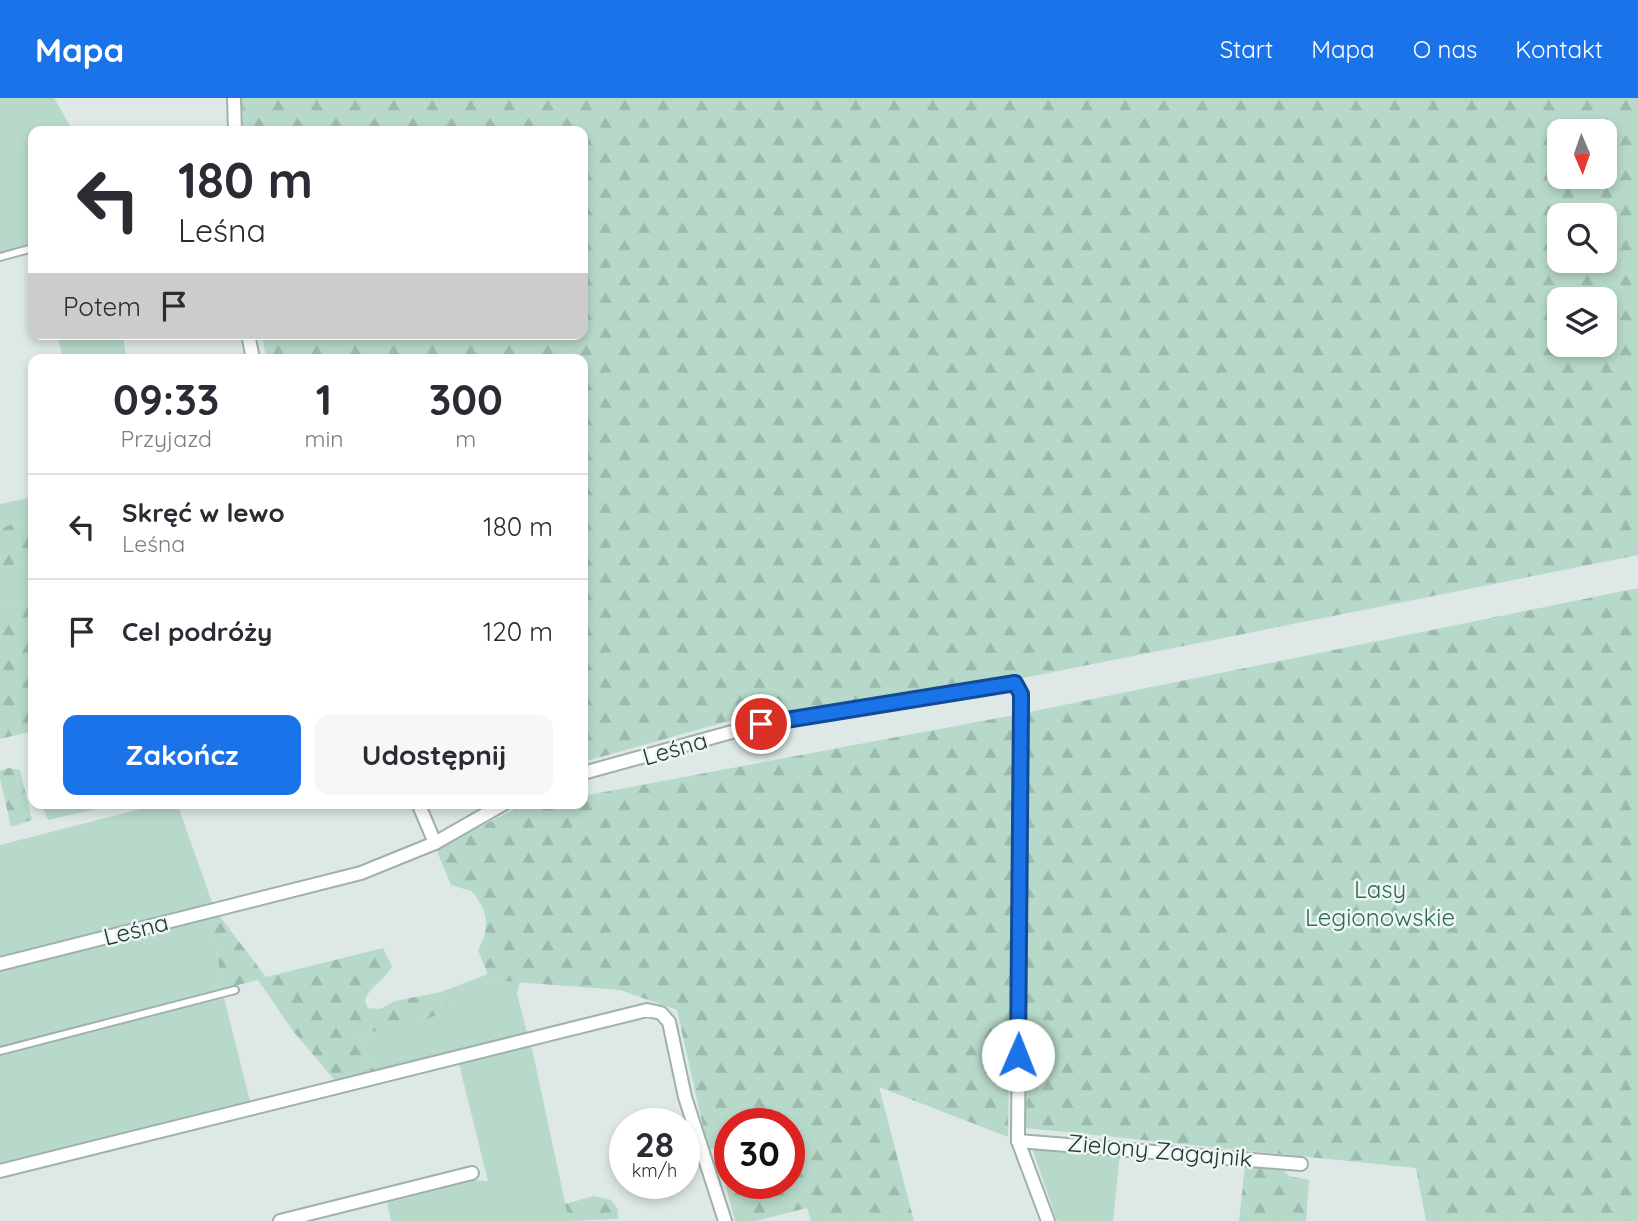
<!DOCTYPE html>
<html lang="pl">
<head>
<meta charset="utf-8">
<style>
  body { margin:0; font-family:Quicksand,sans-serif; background:#f7f7f7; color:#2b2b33; height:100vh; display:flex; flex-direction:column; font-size:26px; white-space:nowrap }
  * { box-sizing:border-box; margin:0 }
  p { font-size:23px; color:#7c7c81 }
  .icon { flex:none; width:38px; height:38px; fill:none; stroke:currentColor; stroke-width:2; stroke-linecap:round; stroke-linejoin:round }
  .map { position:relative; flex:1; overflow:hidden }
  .details { position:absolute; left:28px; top:256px; width:560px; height:455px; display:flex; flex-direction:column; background:#fff; border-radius:14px; box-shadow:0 4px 10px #0003 }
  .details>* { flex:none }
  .banner { position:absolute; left:28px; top:28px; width:560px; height:214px; border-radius:14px; box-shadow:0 4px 10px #0003; background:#fff; color:#2b2b33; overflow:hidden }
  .needle { width:46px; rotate:178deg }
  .fabs { position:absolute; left:1547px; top:21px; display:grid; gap:14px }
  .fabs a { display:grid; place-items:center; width:70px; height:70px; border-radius:14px; background:#fff; box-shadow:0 4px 10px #0003; font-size:35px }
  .speed { position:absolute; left:609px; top:1010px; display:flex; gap:14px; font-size:35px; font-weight:700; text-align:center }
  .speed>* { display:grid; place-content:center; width:91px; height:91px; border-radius:50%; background:#fff; box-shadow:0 4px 10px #0003; line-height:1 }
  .speed small { font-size:18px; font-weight:400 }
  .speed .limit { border:10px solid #d22; background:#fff; color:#111 }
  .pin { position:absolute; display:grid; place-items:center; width:60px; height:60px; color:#fff; margin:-30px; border:4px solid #fff; border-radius:50%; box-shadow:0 2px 7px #0007 }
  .me { position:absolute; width:77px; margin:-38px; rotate:1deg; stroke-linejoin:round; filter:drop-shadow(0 0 5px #0008) }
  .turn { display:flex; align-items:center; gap:24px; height:147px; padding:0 35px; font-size:32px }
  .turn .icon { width:91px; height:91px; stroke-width:2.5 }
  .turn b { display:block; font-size:49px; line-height:60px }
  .then { display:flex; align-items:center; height:66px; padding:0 35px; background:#0003; gap:14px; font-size:26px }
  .eta { display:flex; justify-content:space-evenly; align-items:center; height:119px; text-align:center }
  .eta b { font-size:42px; font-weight:700; line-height:49px }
  .button { display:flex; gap:14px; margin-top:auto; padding:14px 35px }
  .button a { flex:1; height:80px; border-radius:14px; background:#1a73e8; color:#fff; font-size:28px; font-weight:700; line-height:80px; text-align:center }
  .button a+a { background:#f7f7f7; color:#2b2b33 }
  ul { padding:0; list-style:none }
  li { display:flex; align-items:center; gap:21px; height:105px; padding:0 35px; border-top:2px solid #e1e1e2 }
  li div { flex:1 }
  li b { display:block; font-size:26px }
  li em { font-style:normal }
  header { display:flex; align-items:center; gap:42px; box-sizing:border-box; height:98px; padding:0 35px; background:#1a73e8; color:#fff }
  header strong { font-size:33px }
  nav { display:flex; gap:38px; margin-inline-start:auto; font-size:24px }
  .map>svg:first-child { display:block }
  .grass { fill:#b7d9c9 }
  .forest { fill:url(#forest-firs); fill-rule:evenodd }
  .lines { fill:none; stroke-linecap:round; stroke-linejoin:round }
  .lane-casing { stroke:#a1b0af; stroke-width:10 }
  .street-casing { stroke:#a1b0af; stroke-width:16 }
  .lane { stroke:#fff; stroke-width:6 }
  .street { stroke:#fff; stroke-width:12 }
  .route-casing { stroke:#114b97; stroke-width:18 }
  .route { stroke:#1a73e8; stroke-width:12 }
  .labels { text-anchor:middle; stroke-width:5; stroke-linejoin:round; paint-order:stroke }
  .street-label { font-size:24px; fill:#203737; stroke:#eef6f4 }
  .park-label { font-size:24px; fill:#2d6c55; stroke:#eef6f4 }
</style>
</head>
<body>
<header>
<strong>Mapa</strong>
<nav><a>Start</a><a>Mapa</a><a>O nas</a><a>Kontakt</a></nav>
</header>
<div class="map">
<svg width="1638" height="1123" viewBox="0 0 1638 1123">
  <defs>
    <pattern id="forest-firs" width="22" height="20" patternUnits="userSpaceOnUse" patternTransform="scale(1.75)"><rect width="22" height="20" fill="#b7d9c9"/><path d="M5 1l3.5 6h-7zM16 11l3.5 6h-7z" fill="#9dbbad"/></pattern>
  </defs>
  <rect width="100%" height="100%" fill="#dee9e7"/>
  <!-- grass -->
  <g class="grass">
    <path d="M 0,0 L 54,0 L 73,33 L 33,33 L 33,146 L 0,155 Z"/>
    <path d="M 57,236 L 123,236 L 126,261 L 63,261 Z"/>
    <path d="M 33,399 L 33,431 L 17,424 L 0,431 L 0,406 Z"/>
    <path d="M 33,462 L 33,501 L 0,509 L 0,470 Z"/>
    <path d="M 41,705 L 122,705 L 48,722 Z"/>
    <path d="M 164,705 L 177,705 L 213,807 L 0,860 L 0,747 Z"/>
    <path d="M 204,820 L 216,846 L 222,891 L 0,949 L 0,874 Z"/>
    <path d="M 488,876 L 490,882 L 520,884 L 517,896 L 528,938 L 376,976 L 358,941 L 362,936 L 424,922 L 449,907 L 441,894 Z"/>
    <path d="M 224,900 L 251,1007 L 0,1069 L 0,957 Z"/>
    <path d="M 531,946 L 569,1123 L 391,1123 L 387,1105 L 473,1082 L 488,1083 L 458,962 Z"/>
    <path d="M 1031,1047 L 1120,1056 L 1113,1123 L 1057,1123 Z"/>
  </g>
  <!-- forest -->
  <g class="forest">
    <path d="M 242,0 L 1638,0 L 1638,457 L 1023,580 L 725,624 L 583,664 L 583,261 L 266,261 L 262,236 L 583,236 L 583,33 L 243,33 ZM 1559,33 L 1605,33 L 1605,79 L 1559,79 ZM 1559,117 L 1605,117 L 1605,163 L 1559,163 ZM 1559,201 L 1605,201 L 1605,247 L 1559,247 Z"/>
    <path d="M 17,424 L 33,431 L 33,462 L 0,470 L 0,431 Z"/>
    <path d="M 1638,490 L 1638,1123 L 1426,1123 L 1416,1070 L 1026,1030 L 1029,614 Z"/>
    <path d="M 33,501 L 33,633 L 0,641 L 0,509 Z"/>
    <path d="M 1014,617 L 1008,1039 L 879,989 L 914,1123 L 811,1123 L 807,1110 L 756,1123 L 735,1123 L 716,1050 L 708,1051 L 677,912 L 620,892 L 490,882 L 478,852 C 490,831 489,812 471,793 L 451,787 L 436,751 L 517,710 L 544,705 L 583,705 L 583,698 ZM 730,1026 L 789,1026 L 789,1085 L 730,1085 Z"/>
    <path d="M 9,670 L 20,672 L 32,722 L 11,729 L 0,680 L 0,673 Z"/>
    <path d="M 218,816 L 266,879 L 383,850 L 392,868 C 385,883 370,887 365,903 L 368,910 L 380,911 L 395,903 L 441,894 L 449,907 C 437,925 383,931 362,936 L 358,941 L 376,976 L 338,986 L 293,933 L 258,882 L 222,891 L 216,846 L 204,820 Z"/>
    <path d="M 1245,1067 L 1284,1073 L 1289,1078 L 1309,1082 L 1306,1123 L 1239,1123 Z"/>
    <path d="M 594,1098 L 611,1102 L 618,1112 L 618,1121 L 569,1123 L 565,1106 Z"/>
  </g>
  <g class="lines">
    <!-- lane casing -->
    <g class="lane-casing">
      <g id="lane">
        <path d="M 0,159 L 33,150"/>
        <path d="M 0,953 L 235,892"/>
      </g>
    </g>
    <!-- street casing -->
    <g class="street-casing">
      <g id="street">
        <path d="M 234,0 L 235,33"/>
        <path d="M 248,236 L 253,261"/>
        <path d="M 583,675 L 761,626 L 1015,585 L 1021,596 L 1021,607 L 1018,1043 L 1048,1123"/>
        <path d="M 418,705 L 435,745"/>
        <path d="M 0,866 L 361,775 L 435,745 L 505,705"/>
        <path d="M 1018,1043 L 1301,1066"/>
        <path d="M 0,1073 L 647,912 L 661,915 L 669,924 L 685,999 L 725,1123"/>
        <path d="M 280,1123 L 472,1075"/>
      </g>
    </g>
    <!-- lane -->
    <use href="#lane" class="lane"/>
    <!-- street -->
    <use href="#street" class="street"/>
  </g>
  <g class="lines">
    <!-- route casing -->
    <g class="route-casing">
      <path id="route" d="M 761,626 L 1015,585 L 1021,596 L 1021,607 L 1018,957"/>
    </g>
    <!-- route -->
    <use href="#route" class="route"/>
  </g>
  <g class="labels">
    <!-- street labels -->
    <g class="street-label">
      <text transform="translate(675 651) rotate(-16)" y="8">Leśna</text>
      <text transform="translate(136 832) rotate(-14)" y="8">Leśna</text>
      <text transform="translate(1160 1053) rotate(5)" y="8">Zielony Zagajnik</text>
    </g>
    <!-- park labels -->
    <g class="park-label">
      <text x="1380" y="800">Lasy<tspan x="1380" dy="28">Legionowskie</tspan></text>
    </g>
  </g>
</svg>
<div class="fabs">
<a><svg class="needle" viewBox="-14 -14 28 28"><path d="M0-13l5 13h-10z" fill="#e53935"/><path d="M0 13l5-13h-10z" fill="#7c7c81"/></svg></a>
<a><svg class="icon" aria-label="search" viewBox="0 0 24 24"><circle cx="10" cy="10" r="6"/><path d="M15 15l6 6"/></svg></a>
<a><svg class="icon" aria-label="layers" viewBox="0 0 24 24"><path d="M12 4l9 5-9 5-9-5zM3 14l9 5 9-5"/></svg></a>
</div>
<div class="speed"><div>28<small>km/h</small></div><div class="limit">30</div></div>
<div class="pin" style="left:761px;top:626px;background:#d93025"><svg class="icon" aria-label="arrive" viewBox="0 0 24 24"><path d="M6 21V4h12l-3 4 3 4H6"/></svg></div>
<svg class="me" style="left:1018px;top:957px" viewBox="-20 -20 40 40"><circle r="19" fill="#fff"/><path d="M0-13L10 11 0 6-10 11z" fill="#1a73e8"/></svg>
<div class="banner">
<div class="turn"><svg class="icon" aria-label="left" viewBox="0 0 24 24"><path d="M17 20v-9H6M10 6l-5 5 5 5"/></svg><div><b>180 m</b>Leśna</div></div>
<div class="then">Potem<svg class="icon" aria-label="arrive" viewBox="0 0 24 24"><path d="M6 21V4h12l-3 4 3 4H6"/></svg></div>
</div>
<section class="details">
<div class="eta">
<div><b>09:33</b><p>Przyjazd</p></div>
<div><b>1</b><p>min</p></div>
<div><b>300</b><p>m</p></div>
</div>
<ul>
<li><svg class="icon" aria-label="left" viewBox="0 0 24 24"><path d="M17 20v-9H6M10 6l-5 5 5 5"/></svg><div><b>Skręć w lewo</b><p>Leśna</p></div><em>180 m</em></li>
<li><svg class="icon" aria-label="arrive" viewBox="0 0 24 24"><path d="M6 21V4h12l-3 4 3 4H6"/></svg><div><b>Cel podróży</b></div><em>120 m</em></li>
</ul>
<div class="button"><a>Zakończ</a><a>Udostępnij</a></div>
</section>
</div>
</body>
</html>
